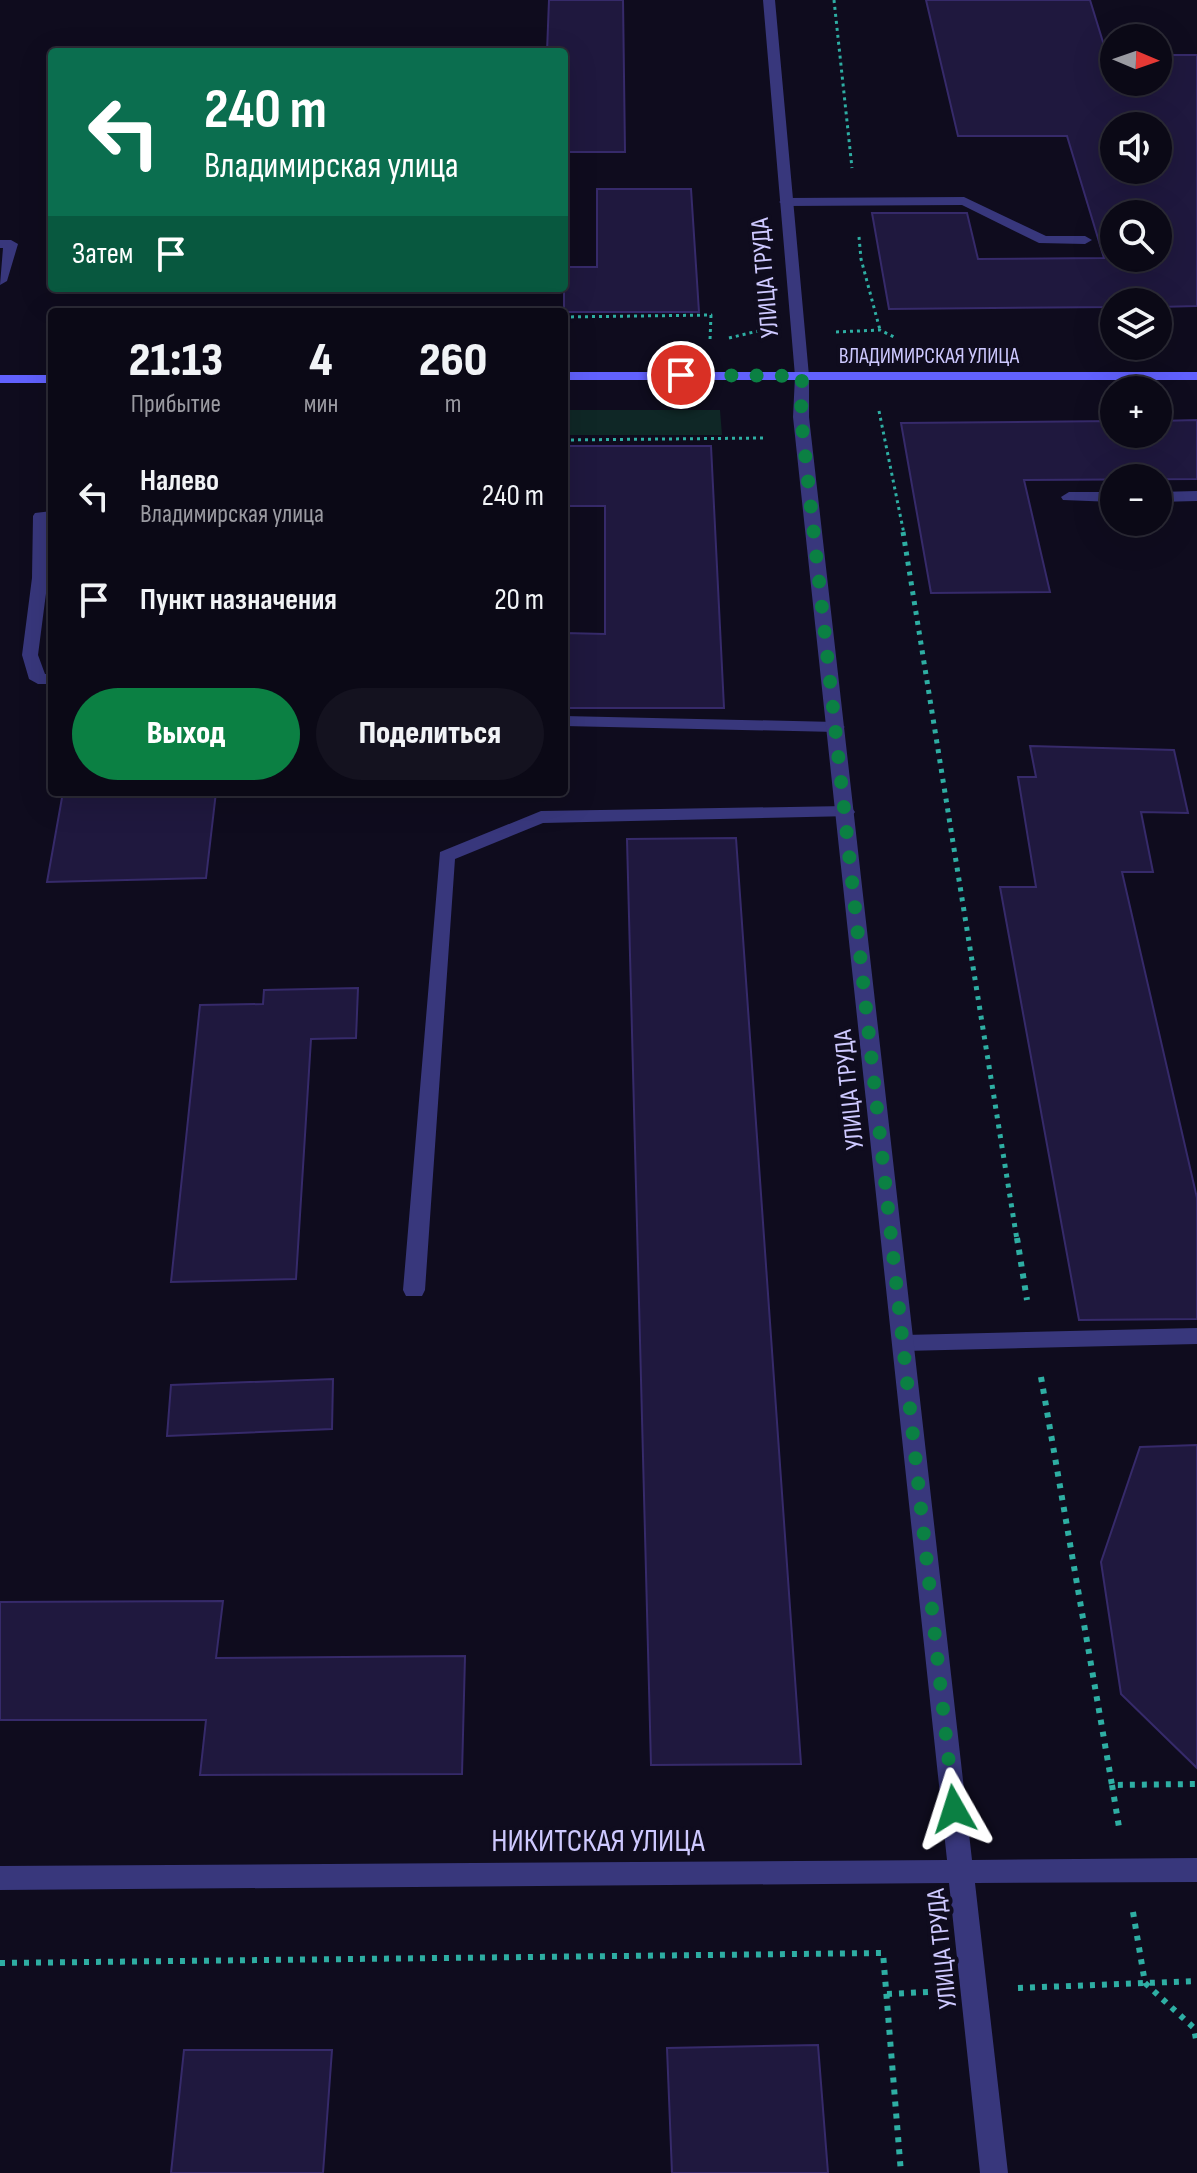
<!DOCTYPE html>
<html lang="ru">
<head>
<meta charset="utf-8">
<style>
  body { margin:0; font-family:"Sofia Sans Condensed",sans-serif; background:#14121f; color:#f1f3f6; height:100vh; display:flex; flex-direction:column; font-size:30px; white-space:nowrap }
  * { box-sizing:border-box; margin:0 }
  p { font-size:26px; color:#9a9aa1 }
  .icon { flex:none; width:44px; height:44px; fill:none; stroke:currentColor; stroke-width:2; stroke-linecap:round; stroke-linejoin:round }
  .map { position:relative; flex:1; overflow:hidden }
  .drawer { position:absolute; left:48px; top:308px; width:520px; height:488px; display:flex; flex-direction:column; background:#0b0916; border-radius:8px; box-shadow:0 8px 32px #0002,0 0 0 2px #2b2a35 }
  .drawer>* { flex:none }
  .guide { position:absolute; left:48px; top:48px; width:520px; height:244px; border-radius:8px; box-shadow:0 8px 32px #0002,0 0 0 2px #2b2a35; background:#0b6e4f; color:#fff; overflow:hidden }
  .needle { width:52px; rotate:92deg }
  .controls { position:absolute; left:1100px; top:24px; display:grid; gap:16px }
  .controls a { display:grid; place-items:center; width:72px; height:72px; border-radius:50%; background:#0b0916; box-shadow:0 8px 32px #0002,0 0 0 2px #2b2a35; font-size:40px }
  .pin { position:absolute; display:grid; place-items:center; width:68px; height:68px; color:#fff; margin:-34px; border:4px solid #fff; border-radius:50%; box-shadow:0 2px 8px #0007 }
  .me { position:absolute; width:88px; margin:-44px; rotate:354deg; stroke-linejoin:round; filter:drop-shadow(0 0 6px #0008) }
  .turn { display:flex; align-items:center; gap:28px; height:168px; padding:0 24px; font-size:36px }
  .turn .icon { width:104px; height:104px; stroke-width:2.5 }
  .turn b { display:block; font-size:56px; line-height:68px }
  .then { display:flex; align-items:center; height:76px; padding:0 24px; background:#0003; gap:16px; font-size:30px }
  .eta { display:flex; justify-content:space-evenly; align-items:center; height:136px; text-align:center }
  .eta b { font-size:48px; font-weight:800; line-height:56px }
  .action { display:flex; gap:16px; margin-top:auto; padding:16px 24px }
  .action a { flex:1; height:92px; border-radius:48px; background:#0b8043; color:#fff; font-size:32px; font-weight:800; line-height:92px; text-align:center }
  .action a+a { background:#14121f; color:#f1f3f6 }
  ul { padding:0; list-style:none }
  li { display:flex; align-items:center; gap:24px; height:104px; padding:0 24px }
  li div { flex:1 }
  li b { display:block; font-size:30px }
  li em { font-style:normal }
  .map>svg:first-child { display:block }
  .green { fill:#0f2726 }
  .building { fill:#1f183e; stroke:#362a6a; stroke-width:2; fill-rule:evenodd }
  .lines { fill:none; stroke-linecap:round; stroke-linejoin:round }
  .path-far2 { stroke:#2eaea3; stroke-width:3; stroke-dasharray:3 4; stroke-linecap:butt }
  .path-far1 { stroke:#2eaea3; stroke-width:5; stroke-dasharray:4 6; stroke-linecap:butt }
  .path { stroke:#2eaea3; stroke-width:6; stroke-dasharray:5 7; stroke-linecap:butt }
  .lane { fill:#38377c; fill-rule:evenodd }
  .street { fill:#38377c; fill-rule:evenodd }
  .secondary { fill:#6161fe; fill-rule:evenodd }
  .route { stroke:#0b8043; stroke-width:14; stroke-dasharray:0 25.2 }
  .labels { text-anchor:middle; stroke-width:8; stroke-linejoin:round; paint-order:stroke }
  .far-street-label { font-size:22px; fill:#cec9ff; stroke:#0f0c1e }
  .street-label { font-size:26px; fill:#cec9ff; stroke:#0f0c1e }
  .near-street-label { font-size:32px; fill:#cec9ff; stroke:#0f0c1e }
</style>
</head>
<body>
<div class="map">
<svg width="1197" height="2173" viewBox="0 0 1197 2173">
  <rect width="100%" height="100%" fill="#0f0c1e"/>
  <!-- green -->
  <path class="green" d="M 564,410 L 720,410 L 722,435 L 564,435 Z"/>
  <!-- building -->
  <g class="building">
    <path d="M 549,0 L 623,0 L 625,152 L 564,152 L 564,52 L 547,52 Z"/>
    <path d="M 926,0 L 1090,0 L 1107,55 L 1114,55 L 1114,82 L 1158,82 L 1158,55 L 1197,55 L 1197,306 L 1158,307 L 1158,302 L 1114,302 L 1114,307 L 889,309 L 872,213 L 967,213 L 978,259 L 1104,258 L 1067,136 L 958,136 ZM 1114,126 L 1158,126 L 1158,170 L 1114,170 ZM 1114,214 L 1158,214 L 1158,258 L 1114,258 Z"/>
    <path d="M 597,189 L 691,189 L 699,312 L 564,312 L 564,267 L 597,267 Z"/>
    <path d="M 1197,420 L 1197,479 L 1024,480 L 1050,592 L 931,593 L 901,423 L 1114,421 L 1114,434 L 1158,434 L 1158,421 Z"/>
    <path d="M 564,446 L 711,446 L 724,708 L 564,708 L 565,633 L 605,634 L 605,506 L 564,506 Z"/>
    <path d="M 1030,746 L 1174,750 L 1188,813 L 1141,812 L 1153,872 L 1122,872 L 1197,1198 L 1197,1319 L 1079,1320 L 1000,887 L 1036,887 L 1018,777 L 1036,777 Z"/>
    <path d="M 63,792 L 216,792 L 206,878 L 47,882 Z"/>
    <path d="M 736,838 L 801,1764 L 651,1765 L 627,839 Z"/>
    <path d="M 358,988 L 356,1038 L 311,1039 L 296,1279 L 171,1282 L 200,1005 L 263,1004 L 264,990 Z"/>
    <path d="M 333,1379 L 332,1429 L 167,1436 L 171,1385 Z"/>
    <path d="M 1197,1445 L 1197,1768 L 1121,1694 L 1101,1562 L 1140,1447 Z"/>
    <path d="M 223,1601 L 216,1658 L 465,1656 L 462,1774 L 200,1775 L 206,1720 L 0,1720 L 0,1602 Z"/>
    <path d="M 818,2045 L 828,2173 L 672,2173 L 667,2048 Z"/>
    <path d="M 184,2050 L 332,2050 L 323,2173 L 171,2173 Z"/>
  </g>
  <g class="lines">
    <!-- path-far2 -->
    <g class="path-far2">
      <path d="M 834,0 L 852,168"/>
      <path d="M 859,237 L 861,259 L 880,330"/>
      <path d="M 564,317 L 711,315 L 710,340"/>
      <path d="M 836,332 L 880,330 L 896,338"/>
      <path d="M 729,338 L 758,331 L 758,327"/>
      <path d="M 879,411 L 904,534"/>
      <path d="M 564,440 L 765,438"/>
    </g>
    <!-- path-far1 -->
    <path class="path-far1" d="M 903,532 L 1017,1240"/>
    <!-- path -->
    <g class="path">
      <path d="M 1017,1238 L 1027,1300"/>
      <path d="M 1041,1377 L 1112,1785 L 1197,1784"/>
      <path d="M 1112,1785 L 1119,1827"/>
      <path d="M 1133,1912 L 1145,1983 L 1194,2028 L 1197,2045"/>
      <path d="M 0,1963 L 883,1953 L 901,2173"/>
      <path d="M 1018,1988 L 1197,1981"/>
      <path d="M 887,1994 L 928,1992"/>
    </g>
    <!-- lane -->
    <g class="lane">
      <path d="M 964,197 L 1046,236 L 1085,236 L 1092,240 L 1085,244 L 1039,243 L 962,205 L 786,206 L 779,202 L 786,198 Z"/>
      <path d="M 0,240 L 11,240 L 18,244 L 7,281 L 0,285 L 3,248 L 0,248 Z"/>
      <path d="M 1197,491 L 1197,501 L 1158,502 L 1158,492 Z"/>
      <path d="M 1069,492 L 1114,492 L 1114,502 L 1063,500 L 1061,497 Z"/>
      <path d="M 52,511 L 52,521 L 49,521 L 48,578 L 38,655 L 45,674 L 52,674 L 52,684 L 38,684 L 29,679 L 22,655 L 32,578 L 33,516 L 35,513 Z"/>
      <path d="M 564,716 L 836,722 L 845,727 L 836,732 L 564,726 Z"/>
      <path d="M 301,792 L 320,792 L 311,798 Z"/>
      <path d="M 846,806 L 852,808 L 855,812 L 852,816 L 543,823 L 455,859 L 425,1290 L 422,1296 L 406,1296 L 403,1290 L 440,852 L 541,811 Z"/>
      <path d="M 1197,1328 L 1197,1344 L 904,1351 L 896,1349 L 893,1343 L 896,1337 L 904,1335 Z"/>
    </g>
    <!-- street -->
    <path class="street" d="M 763,0 L 775,0 L 809,376 L 809,417 L 972,1860 L 1197,1858 L 1197,1882 L 975,1883 L 1008,2173 L 980,2173 L 949,1883 L 0,1890 L 0,1866 L 947,1860 L 793,417 L 795,376 Z"/>
    <!-- secondary -->
    <g class="secondary">
      <rect x="564" y="372" width="633" height="8"/>
      <rect x="0" y="375" width="52" height="8"/>
    </g>
  </g>
  <g class="lines">
    <!-- route -->
    <path class="route" d="M 681,375 L 802,376 L 801,417 L 954,1809"/>
  </g>
  <g class="labels">
    <!-- far-street labels -->
    <g class="far-street-label">
      <text x="929" y="363">ВЛАДИМИРСКАЯ УЛИЦА</text>
    </g>
    <!-- street labels -->
    <g class="street-label">
      <text transform="translate(764 278) rotate(-95)" y="9">УЛИЦА ТРУДА</text>
      <text transform="translate(848 1090) rotate(-96)" y="9">УЛИЦА ТРУДА</text>
      <text transform="translate(941 1949) rotate(-96)" y="9">УЛИЦА ТРУДА</text>
    </g>
    <!-- near-street labels -->
    <g class="near-street-label">
      <text x="598" y="1851">НИКИТСКАЯ УЛИЦА</text>
    </g>
  </g>
</svg>
<div class="controls">
<a><svg class="needle" viewBox="-14 -14 28 28"><path d="M0-13l5 13h-10z" fill="#e53935"/><path d="M0 13l5-13h-10z" fill="#9a9aa1"/></svg></a>
<a><svg class="icon" aria-label="sound" viewBox="0 0 24 24"><path d="M4 9h4l5-4v14l-5-4H4zM17 9q2 3 0 6"/></svg></a>
<a><svg class="icon" aria-label="search" viewBox="0 0 24 24"><circle cx="10" cy="10" r="6"/><path d="M15 15l6 6"/></svg></a>
<a><svg class="icon" aria-label="layers" viewBox="0 0 24 24"><path d="M12 4l9 5-9 5-9-5zM3 14l9 5 9-5"/></svg></a>
<a>+</a>
<a>−</a>
</div>
<div class="pin" style="left:681px;top:375px;background:#d93025"><svg class="icon" aria-label="arrive" viewBox="0 0 24 24"><path d="M6 21V4h12l-3 4 3 4H6"/></svg></div>
<svg class="me" style="left:954px;top:1809px" viewBox="-20 -20 40 40"><path d="M0-17L14 15 0 8-14 15z" fill="#0b8043" stroke="#fff" stroke-width="4"/></svg>
<div class="guide">
<div class="turn"><svg class="icon" aria-label="left" viewBox="0 0 24 24"><path d="M17 20v-9H6M10 6l-5 5 5 5"/></svg><div><b>240 m</b>Владимирская улица</div></div>
<div class="then">Затем<svg class="icon" aria-label="arrive" viewBox="0 0 24 24"><path d="M6 21V4h12l-3 4 3 4H6"/></svg></div>
</div>
<section class="drawer">
<div class="eta">
<div><b>21:13</b><p>Прибытие</p></div>
<div><b>4</b><p>мин</p></div>
<div><b>260</b><p>m</p></div>
</div>
<ul>
<li><svg class="icon" aria-label="left" viewBox="0 0 24 24"><path d="M17 20v-9H6M10 6l-5 5 5 5"/></svg><div><b>Налево</b><p>Владимирская улица</p></div><em>240 m</em></li>
<li><svg class="icon" aria-label="arrive" viewBox="0 0 24 24"><path d="M6 21V4h12l-3 4 3 4H6"/></svg><div><b>Пункт назначения</b></div><em>20 m</em></li>
</ul>
<div class="action"><a>Выход</a><a>Поделиться</a></div>
</section>
</div>
</body>
</html>
